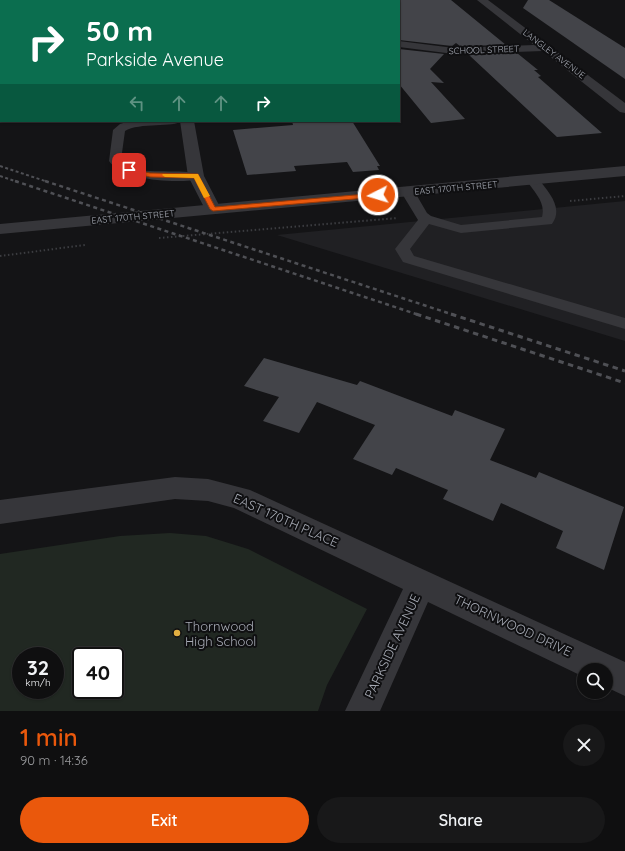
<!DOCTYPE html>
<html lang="en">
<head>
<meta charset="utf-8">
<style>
  body { margin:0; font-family:Quicksand,sans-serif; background:#181819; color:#f1f3f6; height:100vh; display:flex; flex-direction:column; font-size:15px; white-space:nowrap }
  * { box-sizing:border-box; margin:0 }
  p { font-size:13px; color:#9b9c9f }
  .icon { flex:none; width:22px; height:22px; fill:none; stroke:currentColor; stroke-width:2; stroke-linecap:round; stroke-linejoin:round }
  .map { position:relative; height:711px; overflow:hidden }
  .details { display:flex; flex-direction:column; background:#0f0f10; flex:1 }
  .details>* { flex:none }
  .banner { position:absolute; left:0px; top:0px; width:400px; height:122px; box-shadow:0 1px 3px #0004,0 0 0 1px #2f2f30; background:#0b6e4f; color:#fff; overflow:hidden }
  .controls { position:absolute; left:577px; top:663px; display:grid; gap:8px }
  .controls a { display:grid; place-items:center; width:36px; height:36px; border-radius:50%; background:#0f0f10; box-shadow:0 1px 3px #0004,0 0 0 1px #2f2f30; font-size:20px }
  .speed { position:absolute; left:12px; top:647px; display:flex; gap:8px; font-size:20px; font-weight:700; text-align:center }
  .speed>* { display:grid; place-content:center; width:52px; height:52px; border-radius:50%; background:#0f0f10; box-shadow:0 1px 3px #0004,0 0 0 1px #2f2f30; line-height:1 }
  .speed small { font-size:10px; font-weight:400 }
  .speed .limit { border:2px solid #111; border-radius:6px; background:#fff; color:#111 }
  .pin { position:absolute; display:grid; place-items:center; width:34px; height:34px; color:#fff; margin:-17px; border-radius:8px; box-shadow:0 2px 6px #0006 }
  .me { position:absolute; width:44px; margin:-22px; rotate:265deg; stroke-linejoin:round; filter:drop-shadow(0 0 3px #0008) }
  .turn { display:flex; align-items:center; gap:14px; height:84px; padding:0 20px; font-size:18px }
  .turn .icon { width:52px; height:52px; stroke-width:2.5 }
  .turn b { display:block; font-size:28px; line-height:34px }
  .lanes { display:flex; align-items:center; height:38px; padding:0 20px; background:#0003; justify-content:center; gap:20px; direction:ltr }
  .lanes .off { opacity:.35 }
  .round { display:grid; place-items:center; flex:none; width:42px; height:42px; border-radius:21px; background:#181819 }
  .summary { display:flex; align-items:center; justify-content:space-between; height:68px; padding:0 20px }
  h1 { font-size:24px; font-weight:600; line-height:30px; color:#ea580c }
  .button { display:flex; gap:8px; margin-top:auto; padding:8px 20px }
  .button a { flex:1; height:46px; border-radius:24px; background:#ea580c; color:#fff; font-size:16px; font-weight:600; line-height:46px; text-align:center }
  .button a+a { background:#181819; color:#f1f3f6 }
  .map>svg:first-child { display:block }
  .built { fill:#202023 }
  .green { fill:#212822; fill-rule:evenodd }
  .building { fill:#434449 }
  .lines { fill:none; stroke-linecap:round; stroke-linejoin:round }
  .path { stroke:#3c3d41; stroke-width:2; stroke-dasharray:1.5 2.5; stroke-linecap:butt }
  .service { fill:#36363a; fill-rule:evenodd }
  .minor { fill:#36363a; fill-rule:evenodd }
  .tertiary { fill:#36363a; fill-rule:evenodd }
  .rail-far2 { stroke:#4f5055; stroke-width:2; stroke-dasharray:3 2.5; stroke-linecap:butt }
  .rail-far1 { stroke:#4f5055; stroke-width:2.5; stroke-dasharray:4 3.5; stroke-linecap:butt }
  .rail { stroke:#4f5055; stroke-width:3; stroke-dasharray:5.5 4.5; stroke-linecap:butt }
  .route { fill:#ea580c; stroke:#983908 }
  .slow { fill:#f59e0b }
  .poi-dot { fill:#e1af41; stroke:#0f0f11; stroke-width:1.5 }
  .labels { text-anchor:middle; stroke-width:4; stroke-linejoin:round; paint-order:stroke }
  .far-street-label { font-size:9px; fill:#a7abb5; stroke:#0f0f11 }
  .near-street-label { font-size:13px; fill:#a7abb5; stroke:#0f0f11 }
  .near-poi-label { font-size:13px; fill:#a7abb5; stroke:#0f0f11; text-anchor:start }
</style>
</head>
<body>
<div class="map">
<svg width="625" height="711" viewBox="0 0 625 711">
  <rect width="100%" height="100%" fill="#141416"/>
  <!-- built -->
  <path class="built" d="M 625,201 L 625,341 L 277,235 Z"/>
  <!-- green -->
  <path class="green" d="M 170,533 L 206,536 L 248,549 L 367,609 L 327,685 L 318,711 L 0,711 L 0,554 L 120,536 ZM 21,656 L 55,656 L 55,690 L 21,690 ZM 81,656 L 115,656 L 115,690 L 81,690 Z"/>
  <!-- building -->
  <g class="building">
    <path d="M 399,0 L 451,0 L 506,45 L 460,46 L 456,43 L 452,46 L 399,40 Z"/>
    <path d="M 528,0 L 549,0 L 625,48 L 625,79 L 523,8 Z"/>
    <path d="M 399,49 L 444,54 L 430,69 L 444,83 L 431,82 L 465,119 L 431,123 L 399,84 Z"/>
    <path d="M 517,53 L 538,70 L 534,70 L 541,76 L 538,77 L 602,133 L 557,137 L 469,55 Z"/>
    <path d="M 292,121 L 352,121 L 380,166 L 377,166 L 379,170 L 353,172 L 347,162 L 294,166 L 296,171 L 247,175 L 233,130 L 293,125 Z"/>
    <path d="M 264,358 L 357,385 L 360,381 L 452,416 L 455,410 L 505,429 L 490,460 L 536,478 L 539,472 L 624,507 L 604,570 L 556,548 L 563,531 L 501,503 L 493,521 L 443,499 L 448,490 L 396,468 L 392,475 L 353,459 L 375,425 L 317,402 L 299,433 L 263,421 L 279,397 L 244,386 Z"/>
  </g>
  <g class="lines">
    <!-- path -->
    <g class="path">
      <path d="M 570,201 L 625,196"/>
      <path d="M 159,238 L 398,218"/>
      <path d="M 0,256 L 85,245"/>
    </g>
    <!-- service -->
    <g class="service">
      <path d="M 130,121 L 181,121 C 175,128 139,122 125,131 L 121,160 C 127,165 133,168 141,170 C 152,173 198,169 202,176 L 201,179 C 179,184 123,181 109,161 L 113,130 L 120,124 Z"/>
      <path d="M 533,177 L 538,178 C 548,192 564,207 552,224 L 461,233 L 429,224 L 410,249 L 414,256 L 625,318 L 625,329 L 403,262 L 395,249 L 418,220 L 401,192 L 403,189 L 413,189 L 427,213 L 431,216 L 461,225 L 542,217 C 546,202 534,192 527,181 Z"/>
    </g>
    <!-- minor -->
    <g class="minor">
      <path d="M 165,0 L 175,0 L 176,1 L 166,1 Z"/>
      <path d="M 300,0 L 311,0 L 312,1 L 301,1 Z"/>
      <path d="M 477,0 L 488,0 L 625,103 L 625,113 L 620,112 L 543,51 L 454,54 L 399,47 L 399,41 L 454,48 L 534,45 Z"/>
      <path d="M 180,121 L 194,121 L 204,176 L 221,209 L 219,213 L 213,214 L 207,213 L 188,176 Z"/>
      <path d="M 175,477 L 208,479 L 250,490 L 625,662 L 625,696 L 606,687 L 606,670 L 584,670 L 584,677 L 428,602 L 380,711 L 345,711 L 403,589 L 234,508 L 208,501 L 175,499 L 0,524 L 0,500 Z"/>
    </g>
    <!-- tertiary -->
    <path class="tertiary" d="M 625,166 L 625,176 L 0,234 L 0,224 Z"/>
    <!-- rail-far2 -->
    <g class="rail-far2">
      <path d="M 0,166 L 48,182"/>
      <path d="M 0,176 L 18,182"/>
    </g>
    <!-- rail-far1 -->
    <g class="rail-far1">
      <path d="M 15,181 L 419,315"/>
      <path d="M 45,181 L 454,315"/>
    </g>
    <!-- rail -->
    <g class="rail">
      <path d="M 416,314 L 625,383"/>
      <path d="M 451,314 L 625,371"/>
    </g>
  </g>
  <!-- route -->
  <path class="route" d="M 129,168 L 150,173 L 198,174 L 215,207 L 378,193 L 381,195 L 378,197 L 213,211 L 210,209 L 194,178 L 150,177 L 127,172 L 126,170 Z"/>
  <!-- slow -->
  <path class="slow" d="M 163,174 L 198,174 L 210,196 L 204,198 L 194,178 L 165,177 L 162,175 Z"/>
  <!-- markers -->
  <circle class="poi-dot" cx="177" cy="633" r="4"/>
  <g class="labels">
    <!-- far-street labels -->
    <g class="far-street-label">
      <text transform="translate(484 50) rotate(-2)" y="3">SCHOOL STREET</text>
      <text transform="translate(554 54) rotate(37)" y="3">LANGLEY AVENUE</text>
      <text transform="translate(456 188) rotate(-5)" y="3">EAST 170TH STREET</text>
      <text transform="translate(133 217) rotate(-5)" y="3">EAST 170TH STREET</text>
    </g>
    <!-- near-street labels -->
    <g class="near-street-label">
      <text transform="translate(286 520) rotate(24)" y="5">EAST 170TH PLACE</text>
      <text transform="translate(513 625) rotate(25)" y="5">THORNWOOD DRIVE</text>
      <text transform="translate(392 646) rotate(-65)" y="5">PARKSIDE AVENUE</text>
    </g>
    <!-- near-poi labels -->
    <g class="near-poi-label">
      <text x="185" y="631">Thornwood<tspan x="185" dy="15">High School</tspan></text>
    </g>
  </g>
</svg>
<div class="controls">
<a><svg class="icon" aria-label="search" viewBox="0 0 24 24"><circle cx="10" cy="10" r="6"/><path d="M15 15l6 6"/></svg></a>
</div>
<div class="speed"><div>32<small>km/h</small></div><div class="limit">40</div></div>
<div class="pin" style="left:129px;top:170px;background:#d93025"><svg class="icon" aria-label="arrive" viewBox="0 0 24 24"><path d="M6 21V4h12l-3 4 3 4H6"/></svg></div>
<svg class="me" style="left:378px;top:195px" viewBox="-20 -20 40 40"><circle r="17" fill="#ea580c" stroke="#fff" stroke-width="3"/><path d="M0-11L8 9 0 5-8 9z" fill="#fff"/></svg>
<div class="banner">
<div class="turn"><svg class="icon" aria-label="right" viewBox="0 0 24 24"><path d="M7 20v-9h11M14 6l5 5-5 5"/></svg><div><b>50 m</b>Parkside Avenue</div></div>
<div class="lanes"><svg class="icon off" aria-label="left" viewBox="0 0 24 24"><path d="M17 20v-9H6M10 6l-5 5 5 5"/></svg><svg class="icon off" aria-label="ahead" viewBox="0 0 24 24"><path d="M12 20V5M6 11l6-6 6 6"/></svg><svg class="icon off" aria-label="ahead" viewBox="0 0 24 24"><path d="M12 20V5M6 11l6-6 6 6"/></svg><svg class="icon" aria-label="right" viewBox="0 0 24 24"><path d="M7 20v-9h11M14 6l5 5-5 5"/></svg></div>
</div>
</div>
<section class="details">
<div class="summary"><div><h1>1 min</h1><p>90 m · 14:36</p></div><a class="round"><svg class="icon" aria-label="close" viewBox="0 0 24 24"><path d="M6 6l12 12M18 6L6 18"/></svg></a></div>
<div class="button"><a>Exit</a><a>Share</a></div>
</section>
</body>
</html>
